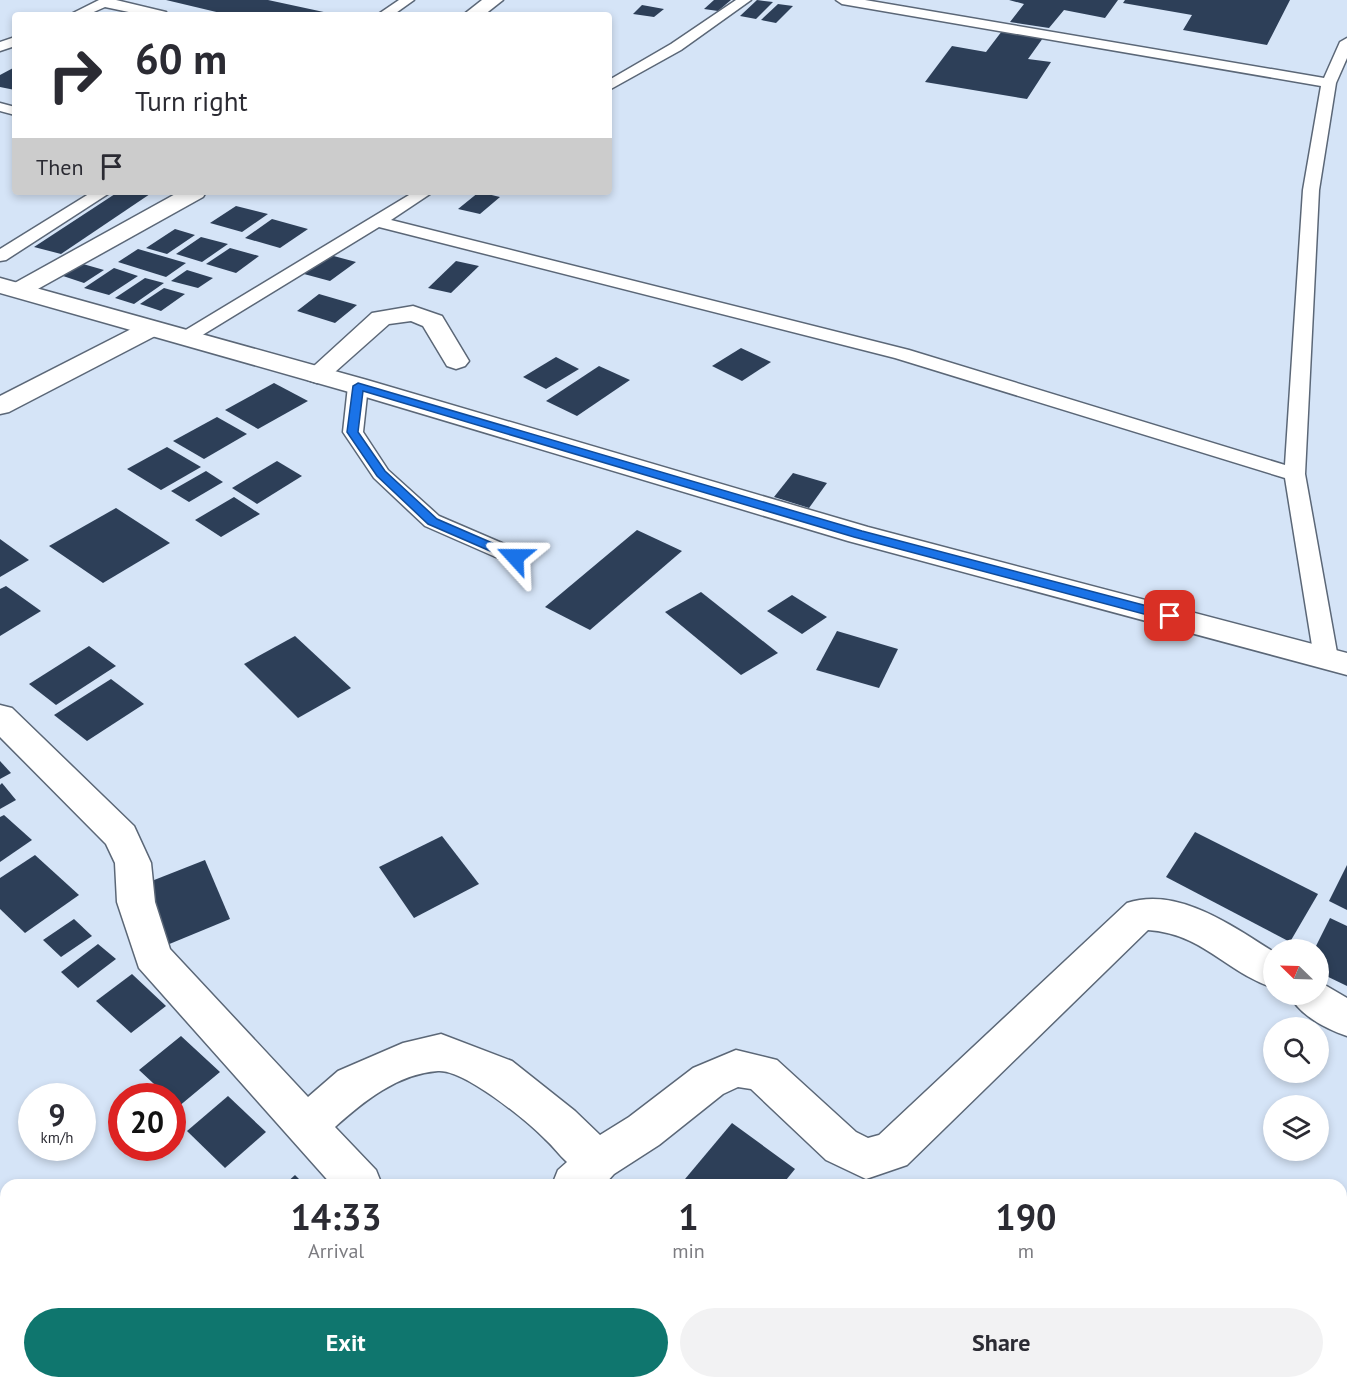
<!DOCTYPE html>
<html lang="en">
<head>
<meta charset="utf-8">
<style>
  body { margin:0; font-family:"PT Sans",sans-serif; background:#f2f2f3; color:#2b2b33; height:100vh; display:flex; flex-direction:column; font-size:22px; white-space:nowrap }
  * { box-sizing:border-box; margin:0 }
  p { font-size:20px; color:#7c7c81 }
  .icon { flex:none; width:33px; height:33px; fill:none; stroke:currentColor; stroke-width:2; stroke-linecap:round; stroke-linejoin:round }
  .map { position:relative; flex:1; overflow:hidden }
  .sheet { position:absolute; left:0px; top:1179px; width:1347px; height:210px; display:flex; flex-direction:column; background:#fff; border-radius:18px 18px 0 0; box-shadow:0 3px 9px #0003 }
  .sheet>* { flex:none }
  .hud { position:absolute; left:12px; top:12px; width:600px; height:183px; border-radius:6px; box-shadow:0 3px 9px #0003; background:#fff; color:#2b2b33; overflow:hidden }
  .needle { width:39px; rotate:293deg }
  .buttons { position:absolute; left:1263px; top:939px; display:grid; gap:12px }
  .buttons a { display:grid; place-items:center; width:66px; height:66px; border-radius:50%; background:#fff; box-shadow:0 3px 9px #0003; font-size:30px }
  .speed { position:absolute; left:18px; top:1083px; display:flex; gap:12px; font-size:30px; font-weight:700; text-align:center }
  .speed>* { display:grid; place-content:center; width:78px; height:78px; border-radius:50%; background:#fff; box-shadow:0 3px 9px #0003; line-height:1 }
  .speed small { font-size:15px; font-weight:400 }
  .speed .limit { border:9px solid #d22; background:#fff; color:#111 }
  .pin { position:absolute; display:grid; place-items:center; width:51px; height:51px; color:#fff; margin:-26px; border-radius:12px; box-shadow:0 3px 9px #0006 }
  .me { position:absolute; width:66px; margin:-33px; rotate:294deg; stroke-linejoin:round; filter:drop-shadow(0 0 4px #0008) }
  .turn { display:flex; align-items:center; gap:21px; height:126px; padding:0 24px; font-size:27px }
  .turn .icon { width:78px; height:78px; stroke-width:2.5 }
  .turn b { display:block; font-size:42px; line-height:51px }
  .then { display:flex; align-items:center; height:57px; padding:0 24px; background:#0003; gap:12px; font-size:22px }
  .eta { display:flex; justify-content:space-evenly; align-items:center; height:102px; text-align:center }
  .eta b { font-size:36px; font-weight:600; line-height:42px }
  .button { display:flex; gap:12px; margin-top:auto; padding:12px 24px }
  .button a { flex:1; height:69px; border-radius:36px; background:#0f766e; color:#fff; font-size:24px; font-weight:600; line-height:69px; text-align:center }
  .button a+a { background:#f2f2f3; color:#2b2b33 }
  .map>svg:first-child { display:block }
  .building { fill:#2d3f58 }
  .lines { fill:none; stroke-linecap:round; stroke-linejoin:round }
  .lane-casing { stroke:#5b6777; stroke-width:3 }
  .street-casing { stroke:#5b6777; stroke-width:3 }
  .highway-casing { stroke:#5b6777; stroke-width:3 }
  .lane { fill:#fff; fill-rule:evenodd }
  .street { fill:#fff; fill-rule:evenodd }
  .highway { fill:#fff; fill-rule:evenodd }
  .route { fill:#1a73e8; stroke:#114b97; stroke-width:1.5 }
</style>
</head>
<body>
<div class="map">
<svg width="1347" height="1389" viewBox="0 0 1347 1389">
  <rect width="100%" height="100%" fill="#d5e4f7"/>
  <!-- building -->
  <g class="building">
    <path d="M 166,0 L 268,0 L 333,14 L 229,15 Z"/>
    <path d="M 714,0 L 731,0 L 718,11 L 704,9 Z"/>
    <path d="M 757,0 L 773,2 L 756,19 L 740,16 Z"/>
    <path d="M 1009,0 L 1118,0 L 1105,18 L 1064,10 L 1049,28 L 1010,22 L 1024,4 Z"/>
    <path d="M 1125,0 L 1290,0 L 1267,45 L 1183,30 L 1192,15 L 1123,3 Z"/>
    <path d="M 778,4 L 793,6 L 776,23 L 761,20 Z"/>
    <path d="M 642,5 L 664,9 L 654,17 L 633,14 Z"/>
    <path d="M 1002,31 L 1043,38 L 1028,59 L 1051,62 L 1027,99 L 925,82 L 952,46 L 986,52 Z"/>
    <path d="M 15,67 L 15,90 L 0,87 L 0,75 Z"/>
    <path d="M 118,192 L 150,194 L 61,254 L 34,247 Z"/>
    <path d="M 479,192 L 500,197 L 480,214 L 458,209 Z"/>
    <path d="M 236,206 L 268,214 L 242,232 L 210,223 Z"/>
    <path d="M 272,219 L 308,229 L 280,248 L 245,238 Z"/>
    <path d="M 175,229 L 195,235 L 167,254 L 146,248 Z"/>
    <path d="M 201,237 L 228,244 L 202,262 L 176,254 Z"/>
    <path d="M 230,248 L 259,256 L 236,273 L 206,264 Z"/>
    <path d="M 138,249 L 186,263 L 166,277 L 118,262 Z"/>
    <path d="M 330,255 L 356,262 L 330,281 L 304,274 Z"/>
    <path d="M 456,261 L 479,266 L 451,293 L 428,288 Z"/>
    <path d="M 83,264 L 104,270 L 84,283 L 63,276 Z"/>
    <path d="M 114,268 L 138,276 L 109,295 L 84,288 Z"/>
    <path d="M 187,270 L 213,278 L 198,288 L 171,281 Z"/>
    <path d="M 145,278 L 164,283 L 134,304 L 115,298 Z"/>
    <path d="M 164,288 L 185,294 L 161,311 L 140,304 Z"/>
    <path d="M 319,294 L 357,305 L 335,323 L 297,311 Z"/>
    <path d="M 741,348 L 771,362 L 742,381 L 712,366 Z"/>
    <path d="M 556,357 L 579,369 L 546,389 L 523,377 Z"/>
    <path d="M 599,366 L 630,380 L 577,416 L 546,401 Z"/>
    <path d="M 274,383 L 308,401 L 258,429 L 225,410 Z"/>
    <path d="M 217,417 L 247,434 L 204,459 L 173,441 Z"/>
    <path d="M 167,447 L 201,467 L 161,490 L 127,469 Z"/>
    <path d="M 277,461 L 302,476 L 257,504 L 232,488 Z"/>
    <path d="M 206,471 L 223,482 L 189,502 L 171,491 Z"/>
    <path d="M 793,473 L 827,483 L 809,508 L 774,497 Z"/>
    <path d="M 234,497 L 260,514 L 221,537 L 195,520 Z"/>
    <path d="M 116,508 L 170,543 L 103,583 L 49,546 Z"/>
    <path d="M 637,530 L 682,551 L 590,630 L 545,607 Z"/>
    <path d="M 0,539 L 29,560 L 0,577 Z"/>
    <path d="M 6,586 L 41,611 L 0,636 L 0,589 Z"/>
    <path d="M 701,592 L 778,653 L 741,675 L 665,612 Z"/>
    <path d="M 792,595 L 827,617 L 802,634 L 767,611 Z"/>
    <path d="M 837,631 L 898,649 L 879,688 L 816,670 Z"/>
    <path d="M 295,636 L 351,688 L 298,718 L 244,664 Z"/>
    <path d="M 89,646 L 116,666 L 56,705 L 29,684 Z"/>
    <path d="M 111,679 L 144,704 L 87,741 L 54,715 Z"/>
    <path d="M 0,761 L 11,773 L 0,779 Z"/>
    <path d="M 2,783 L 16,800 L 0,809 L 0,785 Z"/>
    <path d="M 4,815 L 32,840 L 0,862 L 0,817 Z"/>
    <path d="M 1195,832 L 1318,894 L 1290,942 L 1166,877 Z"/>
    <path d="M 442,836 L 479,884 L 414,918 L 379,867 Z"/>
    <path d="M 35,855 L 79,895 L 25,933 L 0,909 L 0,878 Z"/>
    <path d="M 205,860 L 230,919 L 167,945 L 144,884 Z"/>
    <path d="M 1347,865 L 1347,910 L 1329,901 Z"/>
    <path d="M 1330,918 L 1347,926 L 1347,986 L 1318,972 L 1318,950 L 1314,950 Z"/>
    <path d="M 74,919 L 92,936 L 61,957 L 43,940 Z"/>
    <path d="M 98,944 L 116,959 L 78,988 L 61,972 Z"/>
    <path d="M 132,974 L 166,1006 L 131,1033 L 96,1001 Z"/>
    <path d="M 181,1036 L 220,1072 L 178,1107 L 172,1102 L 172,1096 L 167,1096 L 139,1070 Z"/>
    <path d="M 228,1096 L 266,1132 L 225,1168 L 187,1131 Z"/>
    <path d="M 732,1123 L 795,1169 L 782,1185 L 680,1185 Z"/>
    <path d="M 295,1175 L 305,1185 L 284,1185 Z"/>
    <path d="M 273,1383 L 294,1383 L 299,1389 L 266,1389 Z"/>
    <path d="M 626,1383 L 750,1383 L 757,1389 L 620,1389 Z"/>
    <path d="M 788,1383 L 815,1383 L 821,1389 L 783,1389 Z"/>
    <path d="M 907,1383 L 1052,1383 L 1060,1389 L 915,1389 Z"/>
  </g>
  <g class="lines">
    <!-- lane casing -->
    <g class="lane-casing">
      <g id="lane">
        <path d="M 99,0 L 116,0 L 166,12 L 168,15 L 143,15 L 105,7 L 87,15 L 69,15 Z"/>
        <path d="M 399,0 L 414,0 L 393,15 L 377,15 Z"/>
        <path d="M 736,0 L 751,0 L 681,50 L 609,90 L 609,80 L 671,44 Z"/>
        <path d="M 836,0 L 865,0 L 1324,78 L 1340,42 L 1347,38 L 1347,58 L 1336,83 L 1319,190 L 1305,474 L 1338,658 L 1334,664 L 1326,666 L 1318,664 L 1314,658 L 1285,478 L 895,358 L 379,227 L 191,342 L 179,342 L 176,338 L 179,334 L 414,192 L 433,192 L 391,220 L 909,350 L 1285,465 L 1303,190 L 1321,86 L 842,4 Z"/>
        <path d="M 15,37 L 15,46 L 0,51 L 0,42 Z"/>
        <path d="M 0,103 L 15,107 L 15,115 L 0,111 Z"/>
        <path d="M 92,192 L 111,192 L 6,260 L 0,261 L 0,249 Z"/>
        <path d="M 358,380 L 365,382 L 368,386 L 363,432 L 388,470 L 439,516 L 523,552 L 526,557 L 523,562 L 515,564 L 507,562 L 425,526 L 374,478 L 343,432 L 348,386 L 351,382 Z"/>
      </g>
    </g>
    <!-- street casing -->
    <g class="street-casing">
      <g id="street">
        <path d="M 482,0 L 503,0 L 484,15 L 463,15 Z"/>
        <path d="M 179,192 L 206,192 L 203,197 L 27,295 L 19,297 L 11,295 L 7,290 L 11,285 Z"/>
        <path d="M 413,306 L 442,316 L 469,361 L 465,366 L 456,369 L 447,366 L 423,326 L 411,321 L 389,324 L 326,380 L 317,383 L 308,380 L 304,375 L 372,313 Z"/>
        <path d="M 150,322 L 159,324 L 162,329 L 159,334 L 9,412 L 0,414 L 0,396 L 141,324 Z"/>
        <path d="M 0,705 L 12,708 L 134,826 L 151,863 L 155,902 L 170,949 L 308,1097 L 338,1071 L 403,1043 L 441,1034 L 512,1061 L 575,1111 L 600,1135 L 629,1117 L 693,1068 L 736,1050 L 777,1060 L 856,1132 L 868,1138 L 879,1135 L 1127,903 C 1178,886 1232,926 1274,952 L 1274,988 C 1225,972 1204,934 1148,930 L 907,1165 L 866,1179 L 826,1160 L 751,1089 L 738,1087 L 723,1094 L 659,1145 L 614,1174 L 604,1185 L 552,1185 L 558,1170 L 567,1162 C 559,1155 553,1146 545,1139 C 526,1120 464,1069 438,1071 C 397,1074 364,1101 335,1127 L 376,1170 L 382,1185 L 332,1185 L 139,968 L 117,902 L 115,863 L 106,844 L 0,737 Z"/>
        <path d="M 1318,981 L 1347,998 L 1347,1036 C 1326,1029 1299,1015 1289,994 L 1318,994 Z"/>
        <path d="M 430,1383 L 482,1383 L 484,1389 L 432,1389 Z"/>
      </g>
    </g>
    <!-- highway casing -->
    <g class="highway-casing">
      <path id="highway" d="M 0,278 L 367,380 L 868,527 L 1347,653 L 1347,675 L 848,541 L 349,392 L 0,293 Z"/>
    </g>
    <!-- lane -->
    <use href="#lane" class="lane"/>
    <!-- street -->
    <use href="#street" class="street"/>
    <!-- highway -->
    <use href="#highway" class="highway"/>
  </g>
  <!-- route -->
  <path class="route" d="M 358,383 L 862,531 L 1170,612 L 1176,616 L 1170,621 L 854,537 L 363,391 L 358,432 L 385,471 L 437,519 L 520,555 L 522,557 L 515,561 L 511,560 L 428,524 L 377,476 L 347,432 L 353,386 Z"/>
</svg>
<div class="buttons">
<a><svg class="needle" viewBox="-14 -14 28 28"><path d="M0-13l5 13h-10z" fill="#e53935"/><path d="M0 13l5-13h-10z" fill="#7c7c81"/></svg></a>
<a><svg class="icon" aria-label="search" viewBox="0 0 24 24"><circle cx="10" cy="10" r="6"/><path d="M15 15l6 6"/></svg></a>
<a><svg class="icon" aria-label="layers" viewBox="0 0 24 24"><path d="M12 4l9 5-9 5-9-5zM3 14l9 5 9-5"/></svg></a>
</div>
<div class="speed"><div>9<small>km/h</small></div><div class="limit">20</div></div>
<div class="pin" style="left:1170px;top:616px;background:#d93025"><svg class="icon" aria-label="arrive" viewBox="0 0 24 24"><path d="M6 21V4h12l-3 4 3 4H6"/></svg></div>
<svg class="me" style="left:515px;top:557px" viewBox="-20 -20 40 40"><path d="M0-17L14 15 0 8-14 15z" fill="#1a73e8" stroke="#fff" stroke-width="4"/></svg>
<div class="hud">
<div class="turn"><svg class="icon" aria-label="right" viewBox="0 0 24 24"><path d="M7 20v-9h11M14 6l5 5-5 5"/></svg><div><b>60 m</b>Turn right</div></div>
<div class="then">Then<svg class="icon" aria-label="arrive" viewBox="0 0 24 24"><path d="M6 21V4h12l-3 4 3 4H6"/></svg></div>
</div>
<section class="sheet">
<div class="eta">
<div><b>14:33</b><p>Arrival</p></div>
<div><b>1</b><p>min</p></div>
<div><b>190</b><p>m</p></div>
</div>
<div class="button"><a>Exit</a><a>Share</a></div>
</section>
</div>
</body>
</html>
